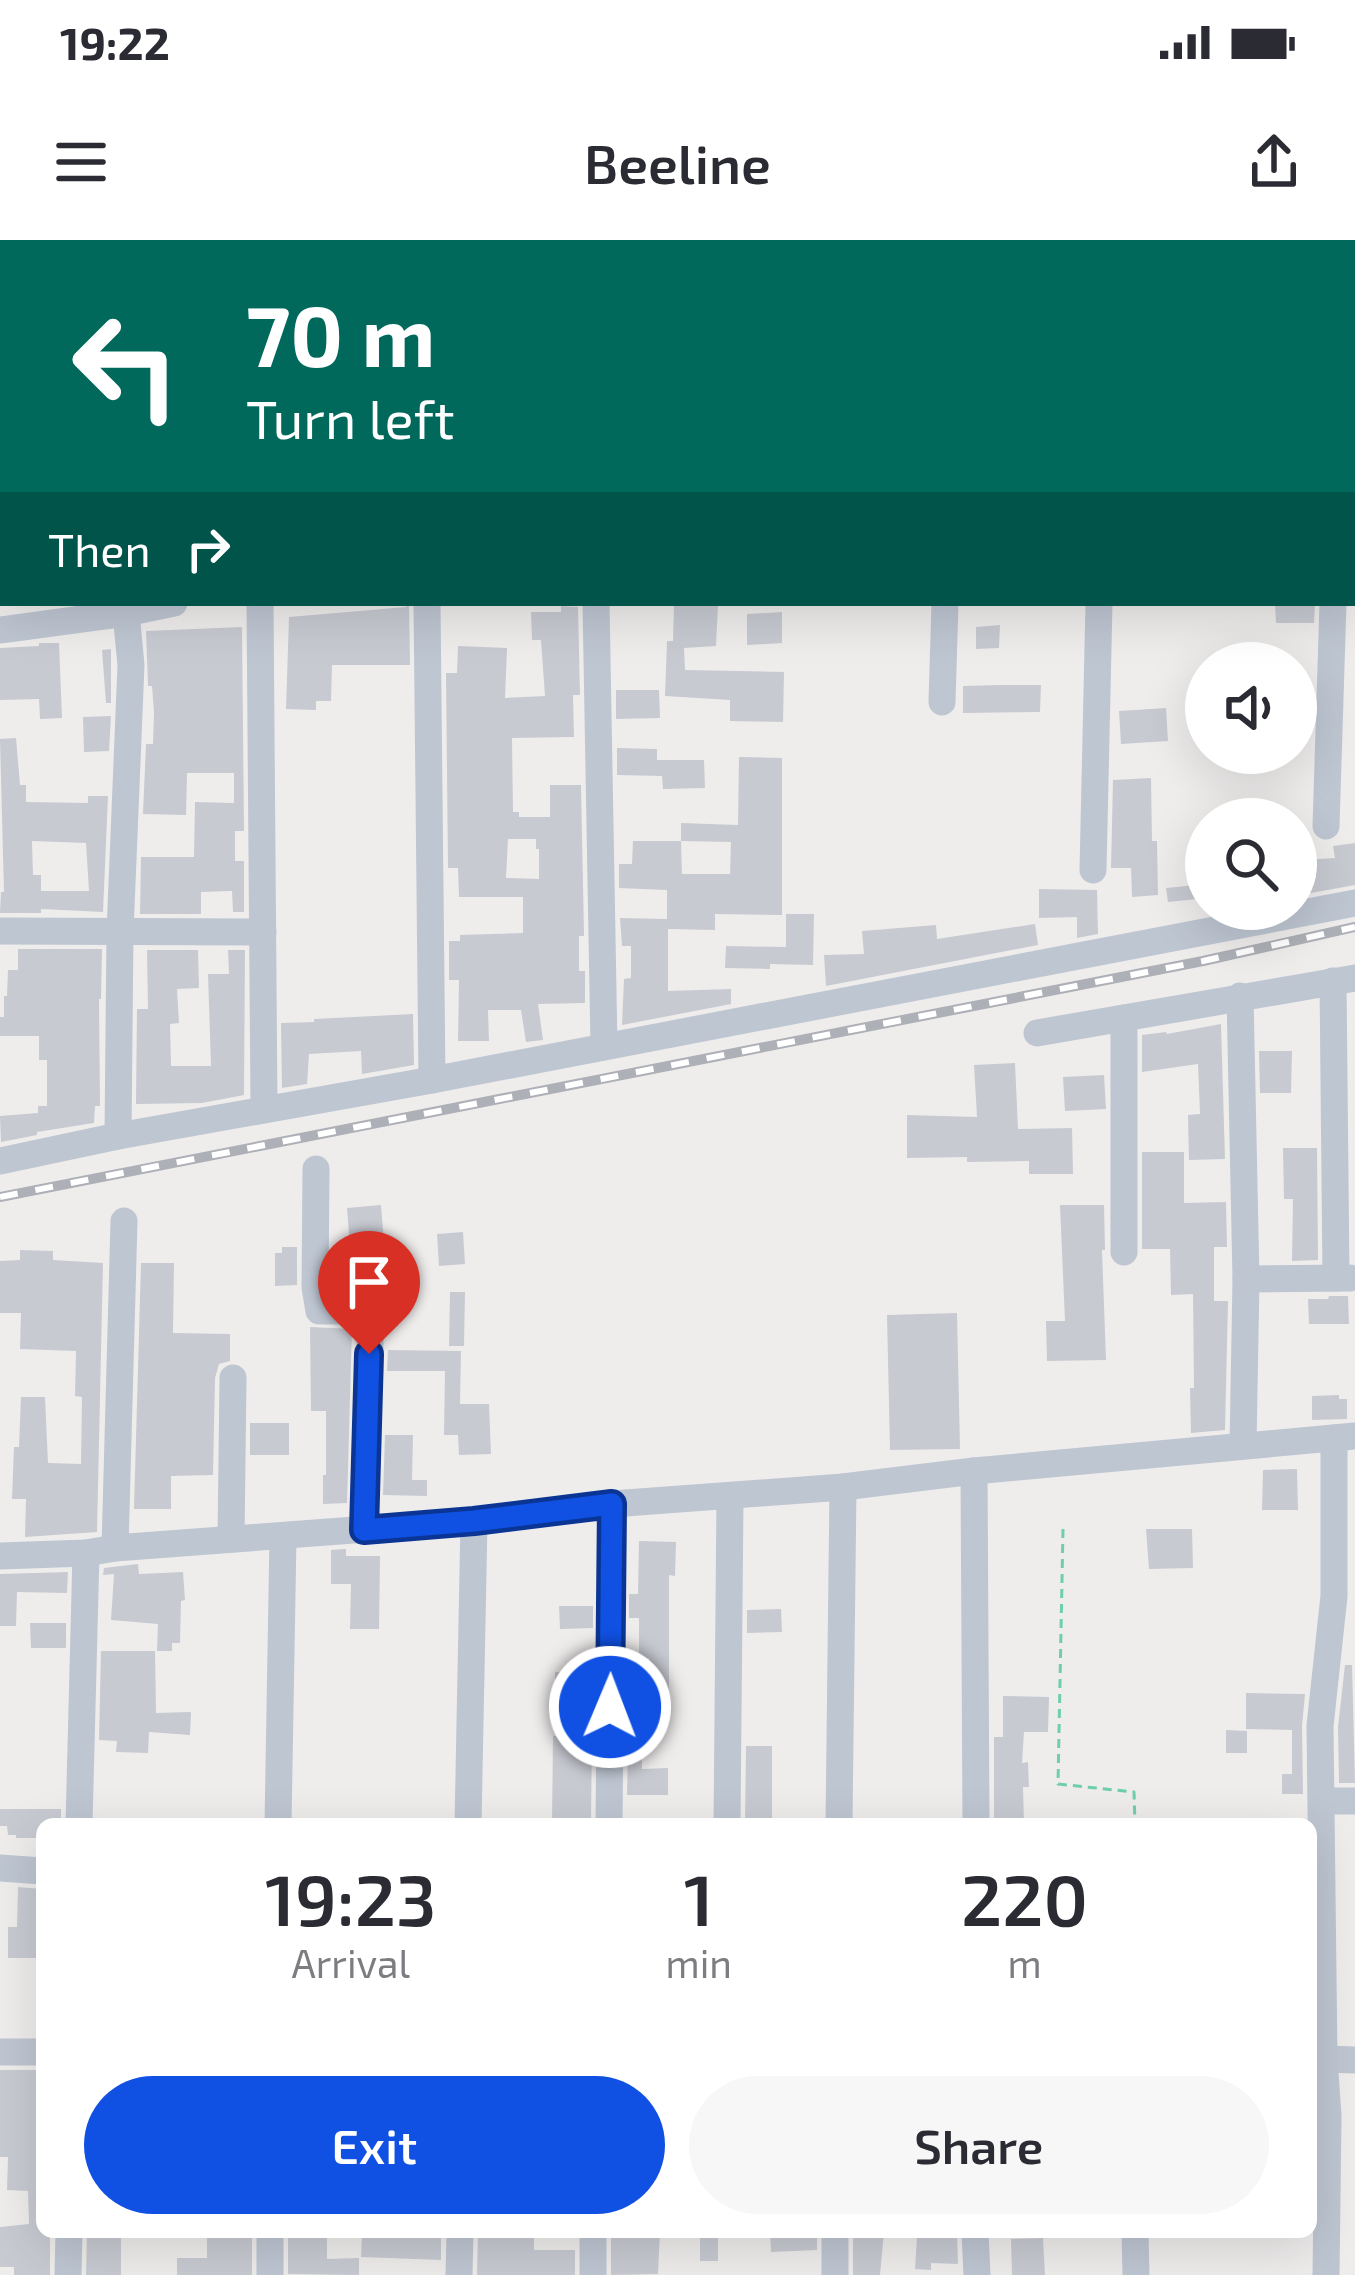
<!DOCTYPE html>
<html lang="en">
<head>
<meta charset="utf-8">
<style>
  body { margin:0; font-family:"Exo 2",sans-serif; background:#f7f7f7; color:#2b2b33; height:100vh; display:flex; flex-direction:column; font-size:45px; white-space:nowrap }
  * { box-sizing:border-box; margin:0 }
  p { font-size:39px; color:#7c7c81 }
  .icon { flex:none; width:66px; height:66px; fill:none; stroke:currentColor; stroke-width:2; stroke-linecap:round; stroke-linejoin:round }
  .map { position:relative; flex:1; overflow:hidden }
  .panel { position:absolute; left:36px; top:1578px; width:1281px; height:420px; display:flex; flex-direction:column; background:#fff; border-radius:18px; box-shadow:0 12px 48px #0002 }
  .panel>* { flex:none }
  .hud { position:absolute; left:0px; top:0px; width:1356px; height:366px; box-shadow:0 12px 48px #0002; background:#00695c; color:#fff; overflow:hidden }
  .controls { position:absolute; left:1185px; top:402px; display:grid; gap:24px }
  .controls a { display:grid; place-items:center; width:132px; height:132px; border-radius:50%; background:#fff; box-shadow:0 12px 48px #0002; font-size:60px }
  .pin { position:absolute; display:grid; place-items:center; width:102px; height:102px; color:#fff; margin:-123px -51px; border-radius:50% 50% 50% 0; rotate:-45deg; box-shadow:0 0 12px #0007 }
  .pin .icon { rotate:45deg }
  .me { position:absolute; width:132px; margin:-66px; rotate:1deg; stroke-linejoin:round; filter:drop-shadow(0 0 9px #0008) }
  .turn { display:flex; align-items:center; gap:42px; height:252px; padding:0 48px; font-size:54px }
  .turn .icon { width:156px; height:156px; stroke-width:2.5 }
  .turn b { display:block; font-size:84px; line-height:102px }
  .then { display:flex; align-items:center; height:114px; padding:0 48px; background:#0003; gap:24px; font-size:45px }
  .eta { display:flex; justify-content:space-evenly; align-items:center; height:204px; text-align:center }
  .eta b { font-size:72px; font-weight:600; line-height:84px }
  .action { display:flex; gap:24px; margin-top:auto; padding:24px 48px }
  .action a { flex:1; height:138px; border-radius:72px; background:#1051e4; color:#fff; font-size:48px; font-weight:600; line-height:138px; text-align:center }
  .action a+a { background:#f7f7f7; color:#2b2b33 }
  .status { display:flex; justify-content:space-between; align-items:center; height:84px; padding:0 60px; background:#fff; direction:ltr }
  .status svg { height:33px; fill:currentColor }
  header { display:flex; justify-content:space-between; align-items:center; height:156px; padding:0 48px; background:#fff; font-size:54px; font-weight:600 }
  .map>svg:first-child { display:block }
  .building { fill:#c8cad2; fill-rule:evenodd }
  .lines { fill:none; stroke-linecap:round; stroke-linejoin:round }
  .path { stroke:#6dcfac; stroke-width:3; stroke-dasharray:9 6; stroke-linecap:butt }
  .minor { stroke:#bec6d2; stroke-width:27 }
  .rail-casing { stroke:#aeb0b7; stroke-width:10 }
  .rail { stroke:#fff; stroke-width:6; stroke-dasharray:18; stroke-linecap:butt }
  .route-casing { stroke:#0a3594; stroke-width:30 }
  .route { stroke:#1051e4; stroke-width:21 }
</style>
</head>
<body>
<div class="status"><b>19:22</b><svg viewBox="0 0 49 12"><path d="M0 12V9h3v3zM5 12V6h3v6zM10 12V3h3v9zM15 12V0h3v12zM26 1h20v11H26zM47 4h2v5h-2z"/></svg></div>
<header><svg class="icon" aria-label="menu" viewBox="0 0 24 24"><path d="M4 6h16M4 12h16M4 18h16"/></svg>Beeline<svg class="icon" aria-label="share" viewBox="0 0 24 24"><path d="M12 15V3M7 8l5-5 5 5M5 13v7h14v-7"/></svg></header>
<div class="map">
<svg width="1355" height="2035" viewBox="0 0 1355 2035">
  <rect width="100%" height="100%" fill="#efecec"/>
  <!-- building -->
  <g class="building">
    <path d="M 407,363 L 409,363 L 410,425 L 332,425 L 331,461 L 316,461 L 316,470 L 286,469 L 289,377 L 406,367 Z"/>
    <path d="M 1275,363 L 1315,363 L 1314,383 L 1276,383 Z"/>
    <path d="M 674,364 L 718,365 L 716,406 L 684,408 L 685,430 L 784,432 L 783,482 L 730,481 L 730,460 L 665,456 L 667,401 L 673,401 Z"/>
    <path d="M 561,366 L 578,367 L 580,455 L 573,455 L 574,497 L 512,498 L 513,572 L 519,572 L 519,577 L 550,577 L 550,545 L 581,545 L 584,696 L 579,696 L 579,731 L 585,731 L 585,763 L 538,764 L 543,800 L 526,802 L 521,770 L 488,770 L 489,801 L 458,801 L 459,740 L 449,740 L 449,701 L 460,701 L 460,695 L 523,693 L 523,657 L 459,657 L 458,628 L 448,628 L 446,433 L 457,433 L 458,406 L 507,408 L 505,458 L 545,456 L 541,400 L 532,400 L 531,372 L 561,372 ZM 508,599 L 536,599 L 536,609 L 539,609 L 539,639 L 506,638 Z"/>
    <path d="M 782,372 L 782,403 L 747,405 L 747,374 Z"/>
    <path d="M 1000,385 L 999,408 L 976,409 L 976,387 Z"/>
    <path d="M 242,387 L 244,591 L 235,591 L 235,621 L 244,621 L 244,672 L 233,672 L 232,651 L 201,652 L 201,674 L 140,674 L 141,617 L 194,617 L 195,562 L 234,563 L 234,533 L 187,533 L 186,575 L 143,574 L 146,504 L 153,504 L 154,472 L 152,446 L 148,446 L 146,391 Z"/>
    <path d="M 39,403 L 59,403 L 62,478 L 40,479 L 39,459 L 0,460 L 0,408 L 39,406 Z"/>
    <path d="M 111,409 L 111,463 L 106,463 L 102,410 Z"/>
    <path d="M 1001,445 L 1041,445 L 1040,472 L 963,473 L 963,446 Z"/>
    <path d="M 616,450 L 659,450 L 660,478 L 616,479 Z"/>
    <path d="M 1166,468 L 1168,501 L 1121,504 L 1119,471 Z"/>
    <path d="M 111,476 L 109,511 L 84,512 L 83,477 Z"/>
    <path d="M 16,498 L 20,545 L 26,545 L 26,562 L 88,563 L 88,556 L 108,556 L 103,672 L 41,669 L 41,673 L 0,673 L 1,652 L 4,652 L 0,499 ZM 32,601 L 86,603 L 89,651 L 41,651 L 41,635 L 33,635 Z"/>
    <path d="M 617,508 L 657,509 L 657,520 L 704,520 L 705,548 L 663,549 L 662,536 L 617,535 Z"/>
    <path d="M 739,517 L 782,518 L 782,675 L 715,674 L 715,690 L 668,689 L 668,751 L 731,749 L 731,764 L 622,785 L 624,739 L 631,738 L 631,706 L 622,706 L 620,678 L 667,679 L 667,650 L 619,648 L 619,624 L 632,624 L 633,601 L 681,601 L 681,583 L 738,585 ZM 681,601 L 731,602 L 730,634 L 682,634 Z"/>
    <path d="M 1151,538 L 1152,601 L 1157,601 L 1158,655 L 1132,657 L 1131,628 L 1111,628 L 1113,540 Z"/>
    <path d="M 1355,603 L 1355,645 L 1300,655 L 1298,620 L 1335,618 L 1333,606 Z"/>
    <path d="M 1196,645 L 1197,659 L 1168,662 L 1166,648 Z"/>
    <path d="M 1039,649 L 1097,650 L 1098,694 L 1077,698 L 1077,677 L 1039,678 Z"/>
    <path d="M 786,674 L 814,674 L 813,725 L 770,724 L 770,729 L 725,728 L 726,706 L 786,707 Z"/>
    <path d="M 1035,684 L 1038,705 L 826,746 L 824,715 L 864,714 L 862,691 L 936,685 L 937,699 Z"/>
    <path d="M 18,709 L 102,709 L 101,759 L 99,759 L 100,866 L 95,866 L 94,883 L 37,892 L 37,895 L 1,902 L 0,876 L 38,873 L 38,866 L 47,866 L 47,820 L 39,820 L 39,796 L 0,796 L 0,777 L 4,777 L 4,756 L 7,756 L 8,730 L 18,730 Z"/>
    <path d="M 147,710 L 198,710 L 199,748 L 177,749 L 179,783 L 170,784 L 171,826 L 211,826 L 208,734 L 229,734 L 228,710 L 245,710 L 244,855 L 202,863 L 136,864 L 137,769 L 148,769 Z"/>
    <path d="M 413,774 L 414,825 L 362,834 L 361,811 L 309,814 L 307,844 L 282,848 L 281,783 L 314,782 L 314,779 Z"/>
    <path d="M 1221,784 L 1225,919 L 1189,920 L 1188,875 L 1200,874 L 1198,824 L 1142,832 L 1142,795 L 1166,792 L 1167,794 Z"/>
    <path d="M 1259,811 L 1292,811 L 1291,853 L 1260,853 Z"/>
    <path d="M 1015,823 L 1018,889 L 1072,888 L 1073,934 L 1029,934 L 1029,921 L 967,922 L 967,917 L 907,918 L 907,875 L 977,877 L 974,825 Z"/>
    <path d="M 1104,835 L 1106,869 L 1065,871 L 1063,837 Z"/>
    <path d="M 1283,908 L 1317,908 L 1318,1020 L 1292,1021 L 1293,959 L 1284,959 Z"/>
    <path d="M 1142,912 L 1184,912 L 1184,963 L 1226,962 L 1227,1007 L 1214,1007 L 1214,1061 L 1228,1061 L 1225,1190 L 1191,1193 L 1190,1148 L 1194,1148 L 1193,1054 L 1171,1055 L 1170,1009 L 1142,1009 Z"/>
    <path d="M 381,965 L 384,1003 L 393,1002 L 395,1023 L 333,1029 L 333,1009 L 350,1007 L 347,968 Z"/>
    <path d="M 1060,965 L 1104,965 L 1105,1010 L 1102,1010 L 1106,1120 L 1047,1121 L 1046,1081 L 1065,1081 Z"/>
    <path d="M 463,992 L 465,1024 L 439,1026 L 437,994 Z"/>
    <path d="M 282,1007 L 297,1007 L 297,1045 L 275,1046 L 275,1013 L 282,1013 Z"/>
    <path d="M 20,1010 L 53,1011 L 53,1020 L 103,1023 L 97,1292 L 25,1297 L 26,1259 L 12,1259 L 14,1207 L 19,1207 L 21,1157 L 45,1157 L 48,1223 L 81,1224 L 82,1157 L 75,1156 L 76,1111 L 20,1109 L 21,1073 L 0,1073 L 0,1021 L 20,1020 Z"/>
    <path d="M 141,1023 L 174,1023 L 173,1093 L 230,1094 L 230,1121 L 219,1124 L 215,1138 L 213,1235 L 171,1236 L 171,1269 L 134,1269 Z"/>
    <path d="M 450,1052 L 465,1052 L 464,1106 L 449,1106 Z"/>
    <path d="M 1329,1056 L 1348,1056 L 1349,1084 L 1309,1084 L 1308,1059 L 1328,1059 Z"/>
    <path d="M 957,1073 L 960,1209 L 890,1210 L 887,1075 Z"/>
    <path d="M 310,1087 L 352,1089 L 347,1263 L 323,1264 L 323,1235 L 326,1235 L 326,1171 L 311,1171 Z"/>
    <path d="M 388,1110 L 461,1111 L 460,1164 L 489,1164 L 491,1214 L 459,1215 L 458,1195 L 444,1195 L 445,1131 L 387,1131 Z"/>
    <path d="M 1339,1155 L 1339,1159 L 1347,1159 L 1347,1179 L 1312,1180 L 1312,1156 Z"/>
    <rect x="250" y="1183" width="39" height="32"/>
    <path d="M 385,1195 L 413,1195 L 412,1240 L 427,1240 L 427,1256 L 383,1255 Z"/>
    <path d="M 1297,1229 L 1298,1270 L 1262,1270 L 1263,1230 Z"/>
    <path d="M 1146,1289 L 1192,1289 L 1193,1328 L 1149,1329 Z"/>
    <path d="M 639,1301 L 676,1302 L 675,1336 L 669,1335 L 669,1485 L 645,1484 L 646,1457 L 649,1457 L 649,1418 L 639,1418 L 639,1378 L 629,1378 L 629,1354 L 638,1354 Z"/>
    <path d="M 344,1309 L 346,1309 L 346,1316 L 380,1316 L 379,1389 L 350,1389 L 351,1344 L 331,1344 L 331,1310 Z"/>
    <path d="M 138,1324 L 139,1334 L 183,1332 L 185,1360 L 181,1361 L 180,1403 L 172,1403 L 172,1411 L 157,1411 L 158,1384 L 111,1380 L 114,1334 L 103,1335 L 104,1328 Z"/>
    <path d="M 68,1332 L 67,1353 L 17,1352 L 16,1386 L 0,1386 L 0,1334 Z"/>
    <path d="M 559,1366 L 593,1366 L 593,1388 L 560,1389 Z"/>
    <path d="M 781,1369 L 782,1392 L 747,1393 L 747,1370 Z"/>
    <path d="M 30,1383 L 66,1383 L 66,1408 L 31,1408 Z"/>
    <path d="M 101,1411 L 155,1411 L 156,1473 L 191,1472 L 190,1495 L 149,1492 L 148,1513 L 116,1512 L 117,1501 L 99,1500 Z"/>
    <path d="M 1345,1425 L 1352,1425 L 1355,1543 L 1339,1543 L 1338,1487 Z"/>
    <path d="M 574,1429 L 592,1429 L 591,1465 L 555,1464 L 555,1432 L 574,1432 Z"/>
    <path d="M 1246,1453 L 1305,1454 L 1302,1486 L 1303,1554 L 1282,1554 L 1282,1534 L 1292,1534 L 1292,1490 L 1246,1489 Z"/>
    <path d="M 1003,1456 L 1049,1457 L 1048,1492 L 1024,1492 L 1022,1523 L 1028,1522 L 1029,1547 L 1023,1547 L 1024,1584 L 994,1584 L 994,1497 L 1003,1497 Z"/>
    <path d="M 1226,1490 L 1247,1491 L 1247,1513 L 1226,1513 Z"/>
    <path d="M 580,1495 L 592,1495 L 591,1584 L 552,1584 L 553,1496 Z"/>
    <path d="M 746,1506 L 772,1506 L 772,1584 L 745,1584 Z"/>
    <path d="M 628,1511 L 642,1511 L 642,1529 L 668,1528 L 668,1555 L 627,1555 Z"/>
    <path d="M 0,1569 L 61,1569 L 61,1584 L 42,1584 L 42,1598 L 16,1598 L 16,1595 L 8,1595 L 7,1586 L 0,1586 Z"/>
    <path d="M 18,1647 L 42,1649 L 42,1718 L 8,1718 L 8,1687 L 17,1687 Z"/>
    <path d="M 0,1830 L 42,1830 L 42,1879 L 36,1879 L 39,1922 L 42,1922 L 42,1992 L 50,1992 L 50,2035 L 14,2035 L 14,2027 L 0,2027 L 0,1987 L 29,1984 L 28,1951 L 7,1950 L 8,1917 L 0,1917 Z"/>
    <path d="M 87,1992 L 121,1992 L 121,2035 L 86,2035 Z"/>
    <path d="M 207,1992 L 252,1992 L 252,2035 L 177,2035 L 177,2018 L 207,2018 Z"/>
    <path d="M 288,1992 L 327,1992 L 327,2019 L 359,2018 L 359,2035 L 288,2034 Z"/>
    <path d="M 362,1992 L 441,1992 L 441,2020 L 361,2017 Z"/>
    <path d="M 478,1992 L 534,1992 L 534,2010 L 575,2010 L 575,2035 L 477,2035 Z"/>
    <path d="M 611,1992 L 660,1992 L 658,2034 L 611,2035 Z"/>
    <rect x="700" y="1992" width="18" height="29"/>
    <path d="M 770,1992 L 817,1992 L 817,2010 L 771,2012 Z"/>
    <path d="M 853,1992 L 884,1992 L 880,2035 L 853,2035 Z"/>
    <path d="M 937,1992 L 957,1992 L 958,2024 L 931,2023 L 931,2030 L 915,2029 L 917,1997 L 937,1998 Z"/>
    <path d="M 1043,1998 L 1045,2035 L 1012,2035 L 1011,1999 Z"/>
  </g>
  <g class="lines">
    <!-- path -->
    <path class="path" d="M 1063,1289 L 1058,1544 L 1134,1552 L 1135,1584"/>
    <!-- minor -->
    <g class="minor">
      <path d="M 434,0 L 434,3"/>
      <path d="M 875,0 L 875,3"/>
      <path d="M 1100,0 L 1100,3"/>
      <path d="M 75,3 L 75,0"/>
      <path d="M 190,3 L 190,0"/>
      <path d="M 1349,3 L 1350,0"/>
      <path d="M 0,92 L 3,92"/>
      <path d="M 1353,134 L 1355,134"/>
      <path d="M 260,363 L 264,869"/>
      <path d="M 427,363 L 432,840"/>
      <path d="M 596,363 L 604,807"/>
      <path d="M 0,390 L 126,373 L 174,363"/>
      <path d="M 942,462 L 945,363"/>
      <path d="M 1326,586 L 1333,363"/>
      <path d="M 1093,630 L 1099,363"/>
      <path d="M 0,691 L 263,692"/>
      <path d="M 1333,741 L 1336,1038"/>
      <path d="M 1240,756 L 1246,1039 L 1243,1206"/>
      <path d="M 1124,778 L 1124,1012"/>
      <path d="M 1037,793 L 1355,738"/>
      <path d="M 118,896 L 120,692 L 131,425 L 126,373"/>
      <path d="M 0,921 L 118,896 L 432,840 L 1355,663"/>
      <path d="M 316,929 L 315,1047 L 319,1071 L 371,1071 L 364,1290"/>
      <path d="M 1246,1039 L 1350,1038"/>
      <path d="M 974,1231 L 976,1584"/>
      <path d="M 231,1299 L 233,1138"/>
      <path d="M 115,1308 L 124,981"/>
      <path d="M 0,1316 L 86,1313 L 115,1308 L 474,1281 L 612,1264 L 843,1247 L 974,1231 L 1355,1196"/>
      <path d="M 1322,1561 L 1355,1561"/>
      <path d="M 79,1584 L 86,1313"/>
      <path d="M 278,1584 L 283,1296"/>
      <path d="M 468,1584 L 474,1281"/>
      <path d="M 609,1584 L 612,1264"/>
      <path d="M 727,1584 L 730,1258"/>
      <path d="M 839,1584 L 843,1247"/>
      <path d="M 0,1628 L 42,1631"/>
      <path d="M 0,1812 L 42,1812"/>
      <path d="M 1324,1819 L 1355,1820"/>
      <path d="M 975,1992 L 977,2035"/>
      <path d="M 1135,1992 L 1136,2035"/>
      <path d="M 68,2035 L 69,1992"/>
      <path d="M 270,2035 L 270,1992"/>
      <path d="M 459,2035 L 460,1992"/>
      <path d="M 593,2035 L 593,1992"/>
      <path d="M 835,2035 L 835,1992"/>
      <path d="M 1326,2035 L 1328,1876 L 1324,1819 L 1320,1486 L 1334,1356 L 1334,1198"/>
    </g>
    <!-- rail casing -->
    <g class="rail-casing">
      <path id="rail" d="M 0,957 L 1203,721 L 1355,687"/>
    </g>
    <!-- rail -->
    <use href="#rail" class="rail"/>
  </g>
  <g class="lines">
    <!-- route casing -->
    <g class="route-casing">
      <path id="route" d="M 369,1114 L 364,1290 L 474,1281 L 612,1264 L 610,1467"/>
    </g>
    <!-- route -->
    <use href="#route" class="route"/>
  </g>
</svg>
<div class="controls">
<a><svg class="icon" aria-label="sound" viewBox="0 0 24 24"><path d="M4 9h4l5-4v14l-5-4H4zM17 9q2 3 0 6"/></svg></a>
<a><svg class="icon" aria-label="search" viewBox="0 0 24 24"><circle cx="10" cy="10" r="6"/><path d="M15 15l6 6"/></svg></a>
</div>
<div class="pin" style="left:369px;top:1114px;background:#d93025"><svg class="icon" aria-label="arrive" viewBox="0 0 24 24"><path d="M6 21V4h12l-3 4 3 4H6"/></svg></div>
<svg class="me" style="left:610px;top:1467px" viewBox="-20 -20 40 40"><circle r="17" fill="#1051e4" stroke="#fff" stroke-width="3"/><path d="M0-11L8 9 0 5-8 9z" fill="#fff"/></svg>
<div class="hud">
<div class="turn"><svg class="icon" aria-label="left" viewBox="0 0 24 24"><path d="M17 20v-9H6M10 6l-5 5 5 5"/></svg><div><b>70 m</b>Turn left</div></div>
<div class="then">Then<svg class="icon" aria-label="right" viewBox="0 0 24 24"><path d="M7 20v-9h11M14 6l5 5-5 5"/></svg></div>
</div>
<section class="panel">
<div class="eta">
<div><b>19:23</b><p>Arrival</p></div>
<div><b>1</b><p>min</p></div>
<div><b>220</b><p>m</p></div>
</div>
<div class="action"><a>Exit</a><a>Share</a></div>
</section>
</div>
</body>
</html>
